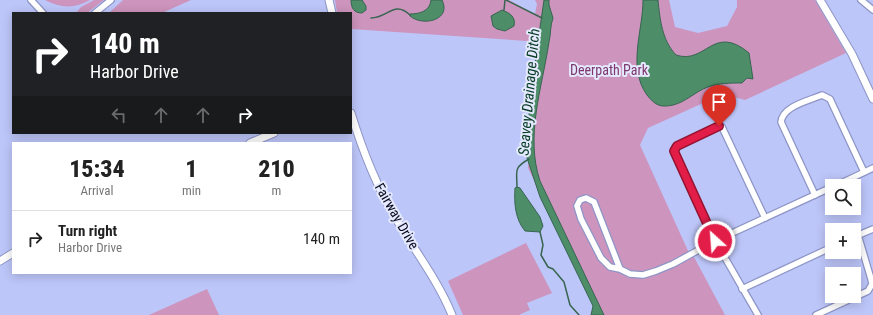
<!DOCTYPE html>
<html lang="en">
<head>
<meta charset="utf-8">
<style>
  body { margin:0; font-family:"Roboto Condensed",sans-serif; background:#f6f6f6; color:#222; height:100vh; display:flex; flex-direction:column; font-size:15px; white-space:nowrap }
  * { box-sizing:border-box; margin:0 }
  p { font-size:13px; color:#767676 }
  .icon { flex:none; width:22px; height:22px; fill:none; stroke:currentColor; stroke-width:2; stroke-linecap:round; stroke-linejoin:round }
  .map { position:relative; flex:1; overflow:hidden }
  .side { position:absolute; left:12px; top:142px; width:340px; height:132px; display:flex; flex-direction:column; background:#fff; border-radius:0px; box-shadow:0 2px 10px #0003 }
  .side>* { flex:none }
  .banner { position:absolute; left:12px; top:12px; width:340px; height:122px; border-radius:0px; box-shadow:0 2px 10px #0003; background:#202124; color:#fff; overflow:hidden }
  .fabs { position:absolute; left:825px; top:179px; display:grid; gap:8px }
  .fabs a { display:grid; place-items:center; width:36px; height:36px; border-radius:0px; background:#fff; box-shadow:0 2px 10px #0003; font-size:20px }
  .pin { position:absolute; display:grid; place-items:center; width:34px; height:34px; color:#fff; margin:-41px -17px; border-radius:50% 50% 50% 0; rotate:-45deg; box-shadow:0 0 4px #0007 }
  .pin .icon { rotate:45deg }
  .me { position:absolute; width:44px; margin:-22px; rotate:334deg; stroke-linejoin:round; filter:drop-shadow(0 0 3px #0008) }
  .turn { display:flex; align-items:center; gap:14px; height:84px; padding:0 12px; font-size:18px }
  .turn .icon { width:52px; height:52px; stroke-width:2.5 }
  .turn b { display:block; font-size:28px; line-height:34px }
  .lanes { display:flex; align-items:center; height:38px; padding:0 12px; background:#0003; justify-content:center; gap:20px; direction:ltr }
  .lanes .off { opacity:.35 }
  .eta { display:flex; justify-content:space-evenly; align-items:center; height:68px; text-align:center }
  .eta b { font-size:24px; font-weight:800; line-height:28px }
  ul { padding:0; list-style:none }
  li { display:flex; align-items:center; gap:12px; height:56px; padding:0 12px; border-top:1px solid #e0e0e0 }
  li div { flex:1 }
  li b { display:block; font-size:15px }
  li em { font-style:normal }
  .map>svg:first-child { display:block }
  .green { fill:#cd94bd }
  .water { fill:#4d8d68; stroke:#386551 }
  .lines { fill:none; stroke-linecap:round; stroke-linejoin:round }
  .stream { stroke:#386551; stroke-width:1.5 }
  .minor-casing { stroke:#8d95c6; stroke-width:8 }
  .tertiary-casing { stroke:#8d95c6; stroke-width:9 }
  .secondary-casing { stroke:#8d95c6; stroke-width:9 }
  .minor { stroke:#fff; stroke-width:5.5 }
  .tertiary { stroke:#fff; stroke-width:7 }
  .secondary { stroke:#fff; stroke-width:7 }
  .route-casing { stroke:#92132f; stroke-width:10 }
  .route { stroke:#e11d48; stroke-width:7 }
  .labels { text-anchor:middle; stroke-width:4; stroke-linejoin:round; paint-order:stroke }
  .park-label { font-size:14px; fill:#7d376d; stroke:#e5e9fe }
  .street-label { font-size:14px; fill:#08091a; stroke:#e5e9fe }
  .water-label { font-size:15px; font-style:italic; fill:#053b22; stroke:#e5e9fe }
</style>
</head>
<body>
<div class="map">
<svg width="873" height="315" viewBox="0 0 873 315">
  <rect width="100%" height="100%" fill="#bdc6f9"/>
  <!-- green -->
  <g class="green">
    <path d="M 45,0 L 90,0 C 75,9 60,8 45,0 Z"/>
    <path d="M 94,0 L 104,0 L 87,13 L 76,13 L 81,7 Z"/>
    <path d="M 123,0 L 191,0 L 162,13 L 109,13 Z"/>
    <path d="M 335,0 L 509,0 L 535,14 L 537,4 L 535,0 L 669,0 L 675,27 L 698,33 L 727,26 L 737,7 L 737,0 L 815,0 L 846,53 L 745,100 L 723,94 L 648,128 L 640,145 L 689,253 L 694,257 L 725,315 L 600,315 L 528,168 L 533,99 L 542,42 L 351,29 L 351,13 L 337,13 Z"/>
    <path d="M 526,243 L 552,293 L 527,303 L 530,310 L 519,315 L 463,315 L 448,281 Z"/>
    <path d="M 207,289 L 219,315 L 149,315 Z"/>
  </g>
  <!-- water -->
  <g class="water">
    <path d="M 351,0 L 362,0 L 366,6 L 366,10 L 362,13 C 354,13 351,8 351,0 Z"/>
    <path d="M 431,0 L 442,0 C 452,20 423,27 410,16 L 410,14 C 420,14 430,11 431,0 Z"/>
    <path d="M 544,0 L 549,0 L 549,5 L 553,18 C 550,26 551,34 549,42 C 542,88 525,136 540,181 L 604,315 L 591,315 L 593,306 L 540,197 L 527,158 L 526,140 L 537,48 Z"/>
    <path d="M 643,0 L 658,0 C 660,20 662,40 676,55 C 706,65 713,23 749,53 L 753,79 L 747,78 L 742,83 C 730,83 719,83 708,87 C 696,91 686,102 673,105 C 660,108 655,105 647,95 C 627,67 643,31 643,0 Z"/>
    <path d="M 502,10 C 510,13 516,17 514,26 L 505,31 L 497,29 L 493,26 L 491,16 Z"/>
    <path d="M 517,187 L 520,188 L 540,217 L 543,226 L 540,232 L 525,231 C 515,219 514,203 515,188 Z"/>
  </g>
  <g class="lines">
    <!-- stream -->
    <g class="stream">
      <path d="M 506,0 L 542,18"/>
      <path d="M 504,10 L 505,0"/>
      <path d="M 371,18 C 388,18 394,0 410,15"/>
      <path d="M 517,187 C 517,171 513,168 529,159"/>
      <path d="M 540,232 L 543,245 L 541,255 L 548,267 L 553,269 L 564,282 L 570,305 L 579,315"/>
    </g>
    <!-- minor casing -->
    <g class="minor-casing">
      <g id="minor">
        <path d="M 31,0 L 43,13"/>
        <path d="M 861,0 L 873,10"/>
        <path d="M 95,13 L 111,0"/>
        <path d="M 835,186 L 873,168"/>
        <path d="M 815,195 L 781,122 C 783,106 808,101 822,95 L 830,99 L 864,172"/>
        <path d="M 854,237 L 873,229"/>
        <path d="M 620,269 L 610,267 L 601,258 L 581,219 L 577,206 L 580,200 L 586,198 L 594,202 L 620,269 L 630,274 L 643,275 L 656,271 L 673,264 L 715,241 L 832,187"/>
        <path d="M 742,289 L 832,247"/>
        <path d="M 758,315 L 713,237 L 674,151 L 675,147 L 719,126 L 722,127 L 765,218"/>
        <path d="M 816,315 L 868,291 L 872,284 L 871,279 L 858,235"/>
      </g>
    </g>
    <!-- tertiary casing -->
    <g class="tertiary-casing">
      <g id="tertiary">
        <path d="M 820,0 L 852,54 L 873,99"/>
        <path d="M 250,143 L 274,133"/>
        <path d="M 0,261 L 13,253"/>
      </g>
    </g>
    <!-- secondary casing -->
    <g class="secondary-casing">
      <g id="secondary">
        <path d="M 329,0 L 332,13"/>
        <path d="M 351,113 C 362,149 376,185 395,217 C 414,250 438,280 452,315"/>
      </g>
    </g>
    <!-- minor -->
    <use href="#minor" class="minor"/>
    <!-- tertiary -->
    <use href="#tertiary" class="tertiary"/>
    <!-- secondary -->
    <use href="#secondary" class="secondary"/>
  </g>
  <g class="lines">
    <!-- route casing -->
    <g class="route-casing">
      <path id="route" d="M 715,241 L 674,151 L 677,146 L 719,126"/>
    </g>
    <!-- route -->
    <use href="#route" class="route"/>
  </g>
  <g class="labels">
    <!-- park labels -->
    <g class="park-label">
      <text x="609" y="75">Deerpath Park</text>
    </g>
    <!-- street labels -->
    <g class="street-label">
      <text transform="translate(397 216) rotate(60)" y="5">Fairway Drive</text>
    </g>
    <!-- water labels -->
    <g class="water-label">
      <text transform="translate(529 92) rotate(-85)" y="5">Seavey Drainage Ditch</text>
    </g>
  </g>
</svg>
<div class="fabs">
<a><svg class="icon" aria-label="search" viewBox="0 0 24 24"><circle cx="10" cy="10" r="6"/><path d="M15 15l6 6"/></svg></a>
<a>+</a>
<a>−</a>
</div>
<div class="pin" style="left:719px;top:126px;background:#d93025"><svg class="icon" aria-label="arrive" viewBox="0 0 24 24"><path d="M6 21V4h12l-3 4 3 4H6"/></svg></div>
<svg class="me" style="left:715px;top:241px" viewBox="-20 -20 40 40"><circle r="17" fill="#e11d48" stroke="#fff" stroke-width="3"/><path d="M0-11L8 9 0 5-8 9z" fill="#fff"/></svg>
<div class="banner">
<div class="turn"><svg class="icon" aria-label="right" viewBox="0 0 24 24"><path d="M7 20v-9h11M14 6l5 5-5 5"/></svg><div><b>140 m</b>Harbor Drive</div></div>
<div class="lanes"><svg class="icon off" aria-label="left" viewBox="0 0 24 24"><path d="M17 20v-9H6M10 6l-5 5 5 5"/></svg><svg class="icon off" aria-label="ahead" viewBox="0 0 24 24"><path d="M12 20V5M6 11l6-6 6 6"/></svg><svg class="icon off" aria-label="ahead" viewBox="0 0 24 24"><path d="M12 20V5M6 11l6-6 6 6"/></svg><svg class="icon" aria-label="right" viewBox="0 0 24 24"><path d="M7 20v-9h11M14 6l5 5-5 5"/></svg></div>
</div>
<section class="side">
<div class="eta">
<div><b>15:34</b><p>Arrival</p></div>
<div><b>1</b><p>min</p></div>
<div><b>210</b><p>m</p></div>
</div>
<ul>
<li><svg class="icon" aria-label="right" viewBox="0 0 24 24"><path d="M7 20v-9h11M14 6l5 5-5 5"/></svg><div><b>Turn right</b><p>Harbor Drive</p></div><em>140 m</em></li>
</ul>
</section>
</div>
</body>
</html>
